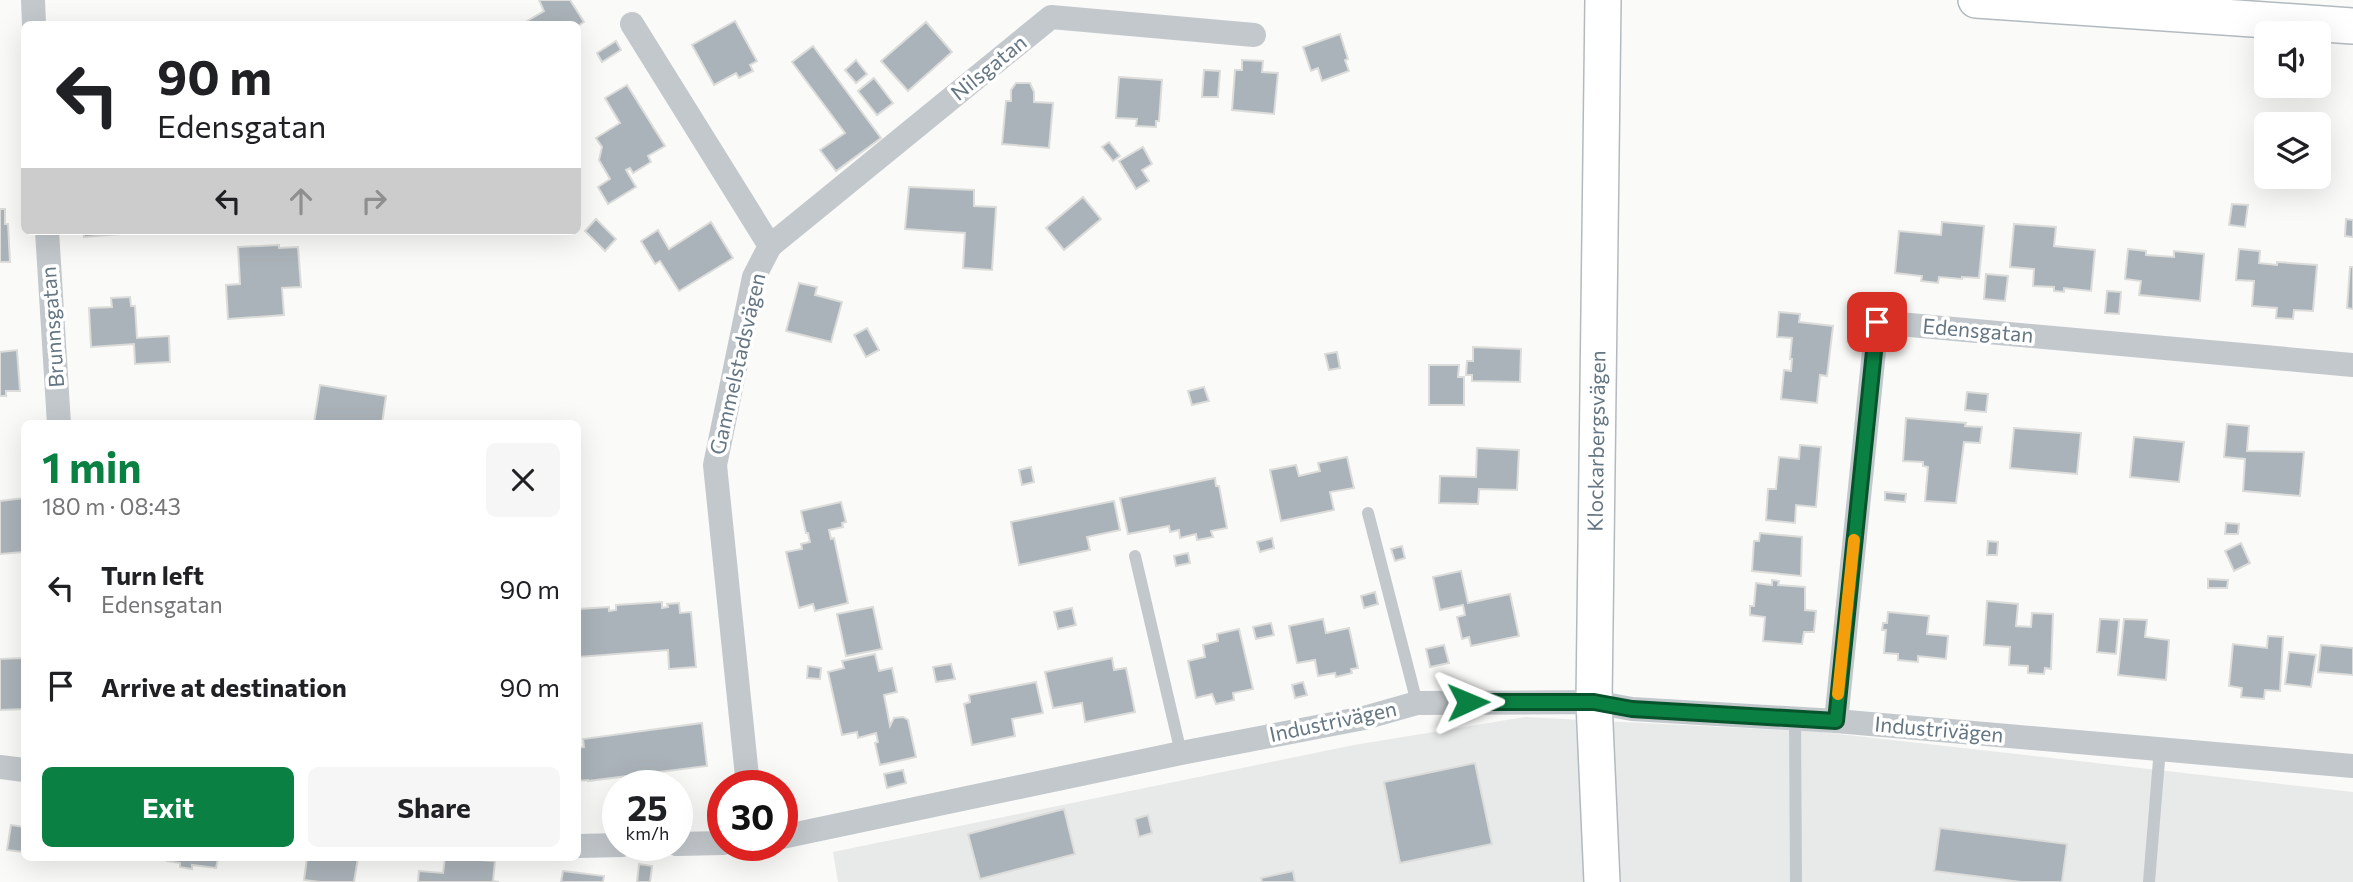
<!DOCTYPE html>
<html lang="en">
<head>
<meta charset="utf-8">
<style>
  body { margin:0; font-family:Commissioner,sans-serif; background:#f6f6f6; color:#202124; height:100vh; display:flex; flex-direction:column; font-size:26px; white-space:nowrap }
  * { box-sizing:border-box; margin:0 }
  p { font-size:23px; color:#757577 }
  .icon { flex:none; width:38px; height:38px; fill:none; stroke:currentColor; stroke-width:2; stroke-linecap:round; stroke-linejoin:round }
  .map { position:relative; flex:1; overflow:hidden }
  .side { position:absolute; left:21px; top:420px; width:560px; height:441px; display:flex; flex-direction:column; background:#fff; border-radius:10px; box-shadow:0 7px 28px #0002 }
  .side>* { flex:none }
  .guide { position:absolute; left:21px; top:21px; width:560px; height:214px; border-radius:10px; box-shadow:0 7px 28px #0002; background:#fff; color:#202124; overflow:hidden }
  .controls { position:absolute; left:2254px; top:21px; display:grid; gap:14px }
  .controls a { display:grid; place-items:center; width:77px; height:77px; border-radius:10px; background:#fff; box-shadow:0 7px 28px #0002; font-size:35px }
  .speed { position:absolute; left:602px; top:770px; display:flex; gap:14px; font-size:35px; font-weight:700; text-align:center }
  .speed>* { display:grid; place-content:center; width:91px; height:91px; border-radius:50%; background:#fff; box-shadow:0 7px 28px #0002; line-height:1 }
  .speed small { font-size:18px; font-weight:400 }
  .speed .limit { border:10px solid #d22; background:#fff; color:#111 }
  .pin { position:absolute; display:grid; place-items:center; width:60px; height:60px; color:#fff; margin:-30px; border-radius:14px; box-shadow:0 4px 10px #0006 }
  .me { position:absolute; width:77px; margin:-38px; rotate:89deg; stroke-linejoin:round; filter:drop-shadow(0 0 5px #0008) }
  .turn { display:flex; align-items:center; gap:24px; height:147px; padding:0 21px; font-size:32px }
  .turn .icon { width:91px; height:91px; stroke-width:2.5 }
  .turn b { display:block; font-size:49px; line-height:60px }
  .lanes { display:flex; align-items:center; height:66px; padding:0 21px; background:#0003; justify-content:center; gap:35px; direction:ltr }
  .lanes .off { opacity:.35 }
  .round { display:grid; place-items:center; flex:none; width:74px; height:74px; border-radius:10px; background:#f6f6f6 }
  .summary { display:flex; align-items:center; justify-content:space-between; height:119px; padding:0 21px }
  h1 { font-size:42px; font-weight:700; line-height:52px; color:#0b8043 }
  .cta { display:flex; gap:14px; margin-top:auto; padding:14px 21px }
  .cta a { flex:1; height:80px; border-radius:10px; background:#0b8043; color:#fff; font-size:28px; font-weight:700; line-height:80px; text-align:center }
  .cta a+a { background:#f6f6f6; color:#202124 }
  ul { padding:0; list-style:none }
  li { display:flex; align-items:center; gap:21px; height:98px; padding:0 21px }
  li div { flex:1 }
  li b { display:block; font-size:26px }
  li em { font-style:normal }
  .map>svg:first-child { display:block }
  .built { fill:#e8e9e9 }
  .building { fill:#aab3b9; stroke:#dcdcda; stroke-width:2 }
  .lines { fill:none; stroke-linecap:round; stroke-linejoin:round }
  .secondary-casing { stroke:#b3babf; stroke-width:38 }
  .lane { stroke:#c3c8cc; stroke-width:12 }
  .street { stroke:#c3c8cc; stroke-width:24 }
  .secondary { stroke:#fff; stroke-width:35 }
  .route-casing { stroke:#07532c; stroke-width:18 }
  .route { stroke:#0b8043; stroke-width:12 }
  .slow { stroke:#f59e0b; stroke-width:12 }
  .labels { text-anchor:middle; stroke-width:7; stroke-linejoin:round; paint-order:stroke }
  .street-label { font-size:21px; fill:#657683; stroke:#fff }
</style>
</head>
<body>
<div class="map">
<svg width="2353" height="882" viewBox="0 0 2353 882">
  <rect width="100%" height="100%" fill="#fafaf8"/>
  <!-- built -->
  <path class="built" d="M 1525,717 L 1821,732 L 2353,792 L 2353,882 L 838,882 L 833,852 L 1354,745 Z"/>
  <!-- building -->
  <g class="building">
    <path d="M 539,0 L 570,0 L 584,22 L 578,26 L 522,24 L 544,11 Z"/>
    <path d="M 735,21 L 757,61 L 750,65 L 753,71 L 739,78 L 736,73 L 714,85 L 692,45 Z"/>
    <path d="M 926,22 L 952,52 L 908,91 L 881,61 Z"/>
    <path d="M 1340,34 L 1348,59 L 1345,60 L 1349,71 L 1322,81 L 1318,68 L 1311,71 L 1303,47 Z"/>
    <path d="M 616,41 L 621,50 L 602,62 L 597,53 Z"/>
    <path d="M 813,46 L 881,138 L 836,171 L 820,150 L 845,133 L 792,62 Z"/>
    <path d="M 856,60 L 867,74 L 856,83 L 845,70 Z"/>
    <path d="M 1242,60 L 1263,61 L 1262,72 L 1278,73 L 1274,114 L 1232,110 L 1235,70 L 1242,70 Z"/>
    <path d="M 1204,70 L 1220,71 L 1218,97 L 1202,97 Z"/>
    <path d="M 1119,77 L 1162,80 L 1159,121 L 1156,121 L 1156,127 L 1136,126 L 1137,119 L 1116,118 Z"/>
    <path d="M 874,78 L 893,103 L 877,115 L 858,91 Z"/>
    <path d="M 1016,83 L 1030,83 L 1034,92 L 1034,102 L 1053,103 L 1049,148 L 1002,144 L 1006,101 L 1011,101 L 1011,90 Z"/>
    <path d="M 627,85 L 665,146 L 648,156 L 651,162 L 633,173 L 630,168 L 626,170 L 636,187 L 608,204 L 598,187 L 610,179 L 599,160 L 602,147 L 596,138 L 620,123 L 605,98 Z"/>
    <path d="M 1109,142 L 1120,156 L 1113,161 L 1102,147 Z"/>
    <path d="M 1143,147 L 1152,164 L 1142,170 L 1149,181 L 1136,189 L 1119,161 Z"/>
    <path d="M 909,187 L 974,190 L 974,206 L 996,207 L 992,270 L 963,268 L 965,233 L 905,229 Z"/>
    <path d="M 1083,197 L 1101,219 L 1064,250 L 1046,228 Z"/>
    <path d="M 2232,204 L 2248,205 L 2245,227 L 2229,225 Z"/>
    <path d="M 0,209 L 5,209 L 5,224 L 8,224 L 10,262 L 0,262 Z"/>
    <path d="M 596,219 L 616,239 L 605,251 L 585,231 Z"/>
    <path d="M 2346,219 L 2353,220 L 2353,237 L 2345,236 Z"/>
    <path d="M 711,222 L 733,258 L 679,291 L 660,261 L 655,264 L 641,241 L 658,230 L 669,249 Z"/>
    <path d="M 1942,222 L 1984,226 L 1979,278 L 1962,277 L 1962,279 L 1939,277 L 1938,283 L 1921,281 L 1922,276 L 1895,273 L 1899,231 L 1941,235 Z"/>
    <path d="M 2014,224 L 2056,227 L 2054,246 L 2095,250 L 2091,291 L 2064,288 L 2064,292 L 2054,291 L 2054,287 L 2033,286 L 2034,269 L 2010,267 Z"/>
    <path d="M 84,231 L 120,231 L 120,234 L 84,237 Z"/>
    <path d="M 279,245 L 279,248 L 298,247 L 301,287 L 282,288 L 284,315 L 228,319 L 226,285 L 240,284 L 238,247 Z"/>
    <path d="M 2128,249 L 2146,251 L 2146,255 L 2174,257 L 2174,251 L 2204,254 L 2200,301 L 2139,295 L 2141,281 L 2125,279 Z"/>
    <path d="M 2239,249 L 2260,251 L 2259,263 L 2277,265 L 2277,262 L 2317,265 L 2313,311 L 2294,310 L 2293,319 L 2276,318 L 2277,308 L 2252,306 L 2254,281 L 2236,280 Z"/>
    <path d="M 2350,267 L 2353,267 L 2353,309 L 2347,308 Z"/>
    <path d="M 1986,274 L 2008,276 L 2005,301 L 1984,299 Z"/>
    <path d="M 799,283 L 817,287 L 815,295 L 842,302 L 831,342 L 786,331 Z"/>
    <path d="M 2107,291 L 2121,292 L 2119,314 L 2105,313 Z"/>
    <path d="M 130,297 L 131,306 L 135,306 L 137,338 L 169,336 L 170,362 L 135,364 L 134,344 L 91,347 L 89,308 L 112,307 L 111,298 Z"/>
    <path d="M 1779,312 L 1800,314 L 1799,322 L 1833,326 L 1827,376 L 1820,375 L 1817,403 L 1781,399 L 1784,370 L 1791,371 L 1792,359 L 1790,359 L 1792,338 L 1777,337 Z"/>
    <path d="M 867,328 L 879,350 L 866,357 L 854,335 Z"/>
    <path d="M 1473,347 L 1521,349 L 1520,382 L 1472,381 L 1472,375 L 1466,375 L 1467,361 L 1473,361 Z"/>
    <path d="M 17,350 L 20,391 L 6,391 L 6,396 L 0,396 L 0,352 Z"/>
    <path d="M 1337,352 L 1340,368 L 1329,370 L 1325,354 Z"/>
    <path d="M 1429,365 L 1459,365 L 1458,377 L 1464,377 L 1464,405 L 1429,405 Z"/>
    <path d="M 320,385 L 386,396 L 382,424 L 314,423 Z"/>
    <path d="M 1204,387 L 1209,401 L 1192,405 L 1188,391 Z"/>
    <path d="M 1967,392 L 1988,394 L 1986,412 L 1965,410 Z"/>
    <path d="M 1906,418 L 1966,423 L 1965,426 L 1982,427 L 1980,443 L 1964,442 L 1956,503 L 1925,501 L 1928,467 L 1923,466 L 1923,462 L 1903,461 Z"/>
    <path d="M 2227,424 L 2249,426 L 2247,451 L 2304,452 L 2300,496 L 2243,491 L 2245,459 L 2224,457 Z"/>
    <path d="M 2014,428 L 2081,433 L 2077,474 L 2010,468 Z"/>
    <path d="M 2134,437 L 2184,442 L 2179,482 L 2130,477 Z"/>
    <path d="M 1800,445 L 1821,447 L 1816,507 L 1796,505 L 1795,523 L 1766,520 L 1768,489 L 1776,489 L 1779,457 L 1799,459 Z"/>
    <path d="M 1477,448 L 1519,450 L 1517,490 L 1479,489 L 1478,504 L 1439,503 L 1440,476 L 1476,477 Z"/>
    <path d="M 1347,457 L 1354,488 L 1330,492 L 1334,510 L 1281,521 L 1270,470 L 1296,465 L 1299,476 L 1320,471 L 1318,463 Z"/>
    <path d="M 1031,467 L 1034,482 L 1022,485 L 1019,470 Z"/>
    <path d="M 1215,478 L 1216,486 L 1219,486 L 1227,528 L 1211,531 L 1213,537 L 1197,540 L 1196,534 L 1180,538 L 1179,530 L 1170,532 L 1169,526 L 1128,534 L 1120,498 Z"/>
    <path d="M 1885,492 L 1906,494 L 1905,502 L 1885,500 Z"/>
    <path d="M 24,498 L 24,552 L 0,554 L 0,501 Z"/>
    <path d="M 1114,501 L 1120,530 L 1087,537 L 1090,550 L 1019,565 L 1011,522 Z"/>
    <path d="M 841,502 L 846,522 L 842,523 L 843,527 L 829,530 L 831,539 L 834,538 L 848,603 L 815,611 L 813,604 L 799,608 L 786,552 L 802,549 L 801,544 L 810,542 L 808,533 L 806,533 L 801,511 Z"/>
    <path d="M 2226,523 L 2239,524 L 2238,534 L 2225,534 Z"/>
    <path d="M 1760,533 L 1802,537 L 1801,576 L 1752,571 L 1754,541 L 1759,541 Z"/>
    <path d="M 1272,538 L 1274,548 L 1260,552 L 1257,542 Z"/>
    <path d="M 1988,541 L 1998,542 L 1997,555 L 1987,555 Z"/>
    <path d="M 2241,543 L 2250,563 L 2234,571 L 2225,551 Z"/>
    <path d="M 1402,546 L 1405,558 L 1395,561 L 1391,549 Z"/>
    <path d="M 1188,553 L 1190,563 L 1176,566 L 1174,556 Z"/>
    <path d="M 1461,571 L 1468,603 L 1510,594 L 1519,636 L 1471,646 L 1469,637 L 1462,639 L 1457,617 L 1465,615 L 1463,605 L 1440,610 L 1433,577 Z"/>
    <path d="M 2208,579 L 2228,580 L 2227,588 L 2208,588 Z"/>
    <path d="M 1772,580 L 1779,581 L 1778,585 L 1805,587 L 1805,610 L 1816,611 L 1814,632 L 1804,632 L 1802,644 L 1763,641 L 1765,617 L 1750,615 L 1750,606 L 1754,606 L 1756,583 L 1772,585 Z"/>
    <path d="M 1375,592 L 1378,604 L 1364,608 L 1361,596 Z"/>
    <path d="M 1987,601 L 2018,604 L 2016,626 L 2031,627 L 2032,613 L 2053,614 L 2051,669 L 2045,668 L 2044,674 L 2028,673 L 2028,666 L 2009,665 L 2010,647 L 1984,645 Z"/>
    <path d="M 662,602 L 662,608 L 668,607 L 667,604 L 679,603 L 680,613 L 691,612 L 696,667 L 669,669 L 668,650 L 578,657 L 578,609 L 609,607 L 609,611 L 616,610 L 616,605 Z"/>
    <path d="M 873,607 L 882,649 L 846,656 L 837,614 Z"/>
    <path d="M 1072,608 L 1076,625 L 1058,629 L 1054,612 Z"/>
    <path d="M 1888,612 L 1929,616 L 1927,634 L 1948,636 L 1946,659 L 1918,656 L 1918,662 L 1898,660 L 1898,654 L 1884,653 L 1886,630 L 1882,630 L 1883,623 L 1887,623 Z"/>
    <path d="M 1323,619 L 1326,633 L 1349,628 L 1358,668 L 1351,669 L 1352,673 L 1336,677 L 1335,673 L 1318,676 L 1315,660 L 1297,663 L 1289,626 Z"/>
    <path d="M 2100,619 L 2119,620 L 2116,654 L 2097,652 Z"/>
    <path d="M 2124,619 L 2147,620 L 2145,637 L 2169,640 L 2166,680 L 2118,675 Z"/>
    <path d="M 1271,623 L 1274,635 L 1256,639 L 1253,627 Z"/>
    <path d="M 1239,629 L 1253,689 L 1233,693 L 1234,700 L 1216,704 L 1212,694 L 1196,698 L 1188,661 L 1205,657 L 1203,645 L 1218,641 L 1217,634 Z"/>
    <path d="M 2268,636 L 2283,637 L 2280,691 L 2265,690 L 2264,699 L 2241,697 L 2242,688 L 2229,686 L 2233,644 L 2267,648 Z"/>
    <path d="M 1444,645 L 1449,663 L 1430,667 L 1426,649 Z"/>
    <path d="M 2321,645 L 2353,648 L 2353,675 L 2318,672 Z"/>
    <path d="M 2289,652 L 2316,655 L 2311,687 L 2285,684 Z"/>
    <path d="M 875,654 L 879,671 L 892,668 L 897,692 L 884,695 L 890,726 L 894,718 L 903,717 L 908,720 L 916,757 L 880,765 L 875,743 L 878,742 L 876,733 L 858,738 L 857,732 L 842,735 L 828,672 L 844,668 L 842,661 Z"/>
    <path d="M 24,658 L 24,709 L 0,710 L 0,659 Z"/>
    <path d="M 1112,658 L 1114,670 L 1126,668 L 1135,712 L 1085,722 L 1082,703 L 1053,708 L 1045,672 Z"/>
    <path d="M 951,664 L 955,679 L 936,682 L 933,667 Z"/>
    <path d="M 808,666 L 821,668 L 820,679 L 807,678 Z"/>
    <path d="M 1036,682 L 1043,713 L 1012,719 L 1015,736 L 972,745 L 964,704 L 970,702 L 969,695 Z"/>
    <path d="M 1303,682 L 1307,695 L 1295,698 L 1292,685 Z"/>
    <path d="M 702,723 L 707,766 L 588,781 L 588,780 L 578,781 L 578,748 L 584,747 L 583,739 Z"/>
    <path d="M 1475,763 L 1492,844 L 1400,863 L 1384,782 Z"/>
    <path d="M 903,770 L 906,783 L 887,788 L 884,774 Z"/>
    <path d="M 1064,809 L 1075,854 L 980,879 L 968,834 Z"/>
    <path d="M 1148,815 L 1152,833 L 1139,837 L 1135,819 Z"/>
    <path d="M 11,825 L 24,827 L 23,852 L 7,850 Z"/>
    <path d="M 1940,828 L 2067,844 L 2062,882 L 2021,882 L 1934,871 Z"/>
    <path d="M 167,858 L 218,858 L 216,868 L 192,865 L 192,869 L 180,867 L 180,863 L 167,861 Z"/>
    <path d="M 307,858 L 358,858 L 354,882 L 320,882 L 304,880 Z"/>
    <path d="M 445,858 L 495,861 L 493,881 L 499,882 L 418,882 L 419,871 L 443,873 Z"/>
    <path d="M 639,864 L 652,866 L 650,882 L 637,882 Z"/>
    <path d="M 563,871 L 604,876 L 603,882 L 561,882 Z"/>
    <path d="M 1293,871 L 1295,882 L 1262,882 L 1261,878 Z"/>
  </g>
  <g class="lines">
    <!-- secondary casing -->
    <g class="secondary-casing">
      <g id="secondary">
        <path d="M 1976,0 L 2353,26"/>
        <path d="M 1602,882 L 1594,702 L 1603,0"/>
      </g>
    </g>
    <!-- lane -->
    <g class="lane">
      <path d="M 1368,513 L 1417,703"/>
      <path d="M 1135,556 L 1181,753"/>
      <path d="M 1795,718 L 1796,882"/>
      <path d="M 2149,882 L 2160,748"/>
    </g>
    <!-- street -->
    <g class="street">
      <path d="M 33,0 L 34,24"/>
      <path d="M 632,24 L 770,246 L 754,277 L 715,465 L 748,786"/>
      <path d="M 47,231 L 59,424"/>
      <path d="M 770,246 L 1051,17 L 1254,35"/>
      <path d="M 1836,721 L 1877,322 L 2353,365"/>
      <path d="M 0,767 L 24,770"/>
      <path d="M 782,837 L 1181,753 L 1364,718 L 1417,703 L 1594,702 L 1632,709 L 1836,721 L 2353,766"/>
      <path d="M 677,844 L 723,843"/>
      <path d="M 578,846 L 622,845"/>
    </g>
    <!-- secondary -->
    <use href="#secondary" class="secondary"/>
  </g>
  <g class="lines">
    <!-- route casing -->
    <g class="route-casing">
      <path id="route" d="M 1468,702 L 1594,702 L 1632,709 L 1836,721 L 1877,322"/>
    </g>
    <!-- route -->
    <use href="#route" class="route"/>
    <!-- slow -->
    <path class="slow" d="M 1838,694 L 1854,540"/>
  </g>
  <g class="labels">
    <!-- street labels -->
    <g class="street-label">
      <text transform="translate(989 68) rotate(-39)" y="7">Nilsgatan</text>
      <text transform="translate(53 327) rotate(-94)" y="7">Brunnsgatan</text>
      <text transform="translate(1978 331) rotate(5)" y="7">Edensgatan</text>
      <text transform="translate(738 364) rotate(-77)" y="7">Gammelstadsvägen</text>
      <text transform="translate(1597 441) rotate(-89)" y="7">Klockarbergsvägen</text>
      <text transform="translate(1333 722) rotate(-12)" y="7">Industrivägen</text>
      <text transform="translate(1939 730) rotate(5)" y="7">Industrivägen</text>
    </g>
  </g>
</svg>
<div class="controls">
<a><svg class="icon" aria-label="sound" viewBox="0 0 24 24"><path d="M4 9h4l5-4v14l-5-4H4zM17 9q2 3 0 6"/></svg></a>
<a><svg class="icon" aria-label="layers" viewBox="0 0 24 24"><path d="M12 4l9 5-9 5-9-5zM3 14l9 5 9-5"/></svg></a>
</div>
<div class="speed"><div>25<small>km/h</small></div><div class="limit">30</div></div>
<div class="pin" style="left:1877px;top:322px;background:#d93025"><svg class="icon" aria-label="arrive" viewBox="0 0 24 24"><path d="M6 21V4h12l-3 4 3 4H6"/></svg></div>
<svg class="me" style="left:1468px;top:702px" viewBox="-20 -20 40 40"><path d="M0-17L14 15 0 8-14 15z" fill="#0b8043" stroke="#fff" stroke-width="4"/></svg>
<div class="guide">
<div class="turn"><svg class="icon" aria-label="left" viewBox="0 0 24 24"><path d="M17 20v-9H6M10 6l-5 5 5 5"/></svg><div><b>90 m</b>Edensgatan</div></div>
<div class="lanes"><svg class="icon" aria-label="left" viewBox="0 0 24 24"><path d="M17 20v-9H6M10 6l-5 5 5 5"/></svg><svg class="icon off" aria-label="ahead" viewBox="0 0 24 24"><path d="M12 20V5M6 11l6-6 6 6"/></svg><svg class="icon off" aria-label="right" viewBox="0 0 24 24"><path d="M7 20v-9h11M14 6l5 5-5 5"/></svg></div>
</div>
<section class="side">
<div class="summary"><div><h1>1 min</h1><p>180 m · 08:43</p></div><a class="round"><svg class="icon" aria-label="close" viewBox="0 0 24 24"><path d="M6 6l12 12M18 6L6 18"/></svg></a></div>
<ul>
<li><svg class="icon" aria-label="left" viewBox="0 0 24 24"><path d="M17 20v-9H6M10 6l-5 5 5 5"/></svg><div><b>Turn left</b><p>Edensgatan</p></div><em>90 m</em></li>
<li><svg class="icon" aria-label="arrive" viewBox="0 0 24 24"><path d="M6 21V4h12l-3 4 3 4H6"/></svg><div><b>Arrive at destination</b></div><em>90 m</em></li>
</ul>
<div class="cta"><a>Exit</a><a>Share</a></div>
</section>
</div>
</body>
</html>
